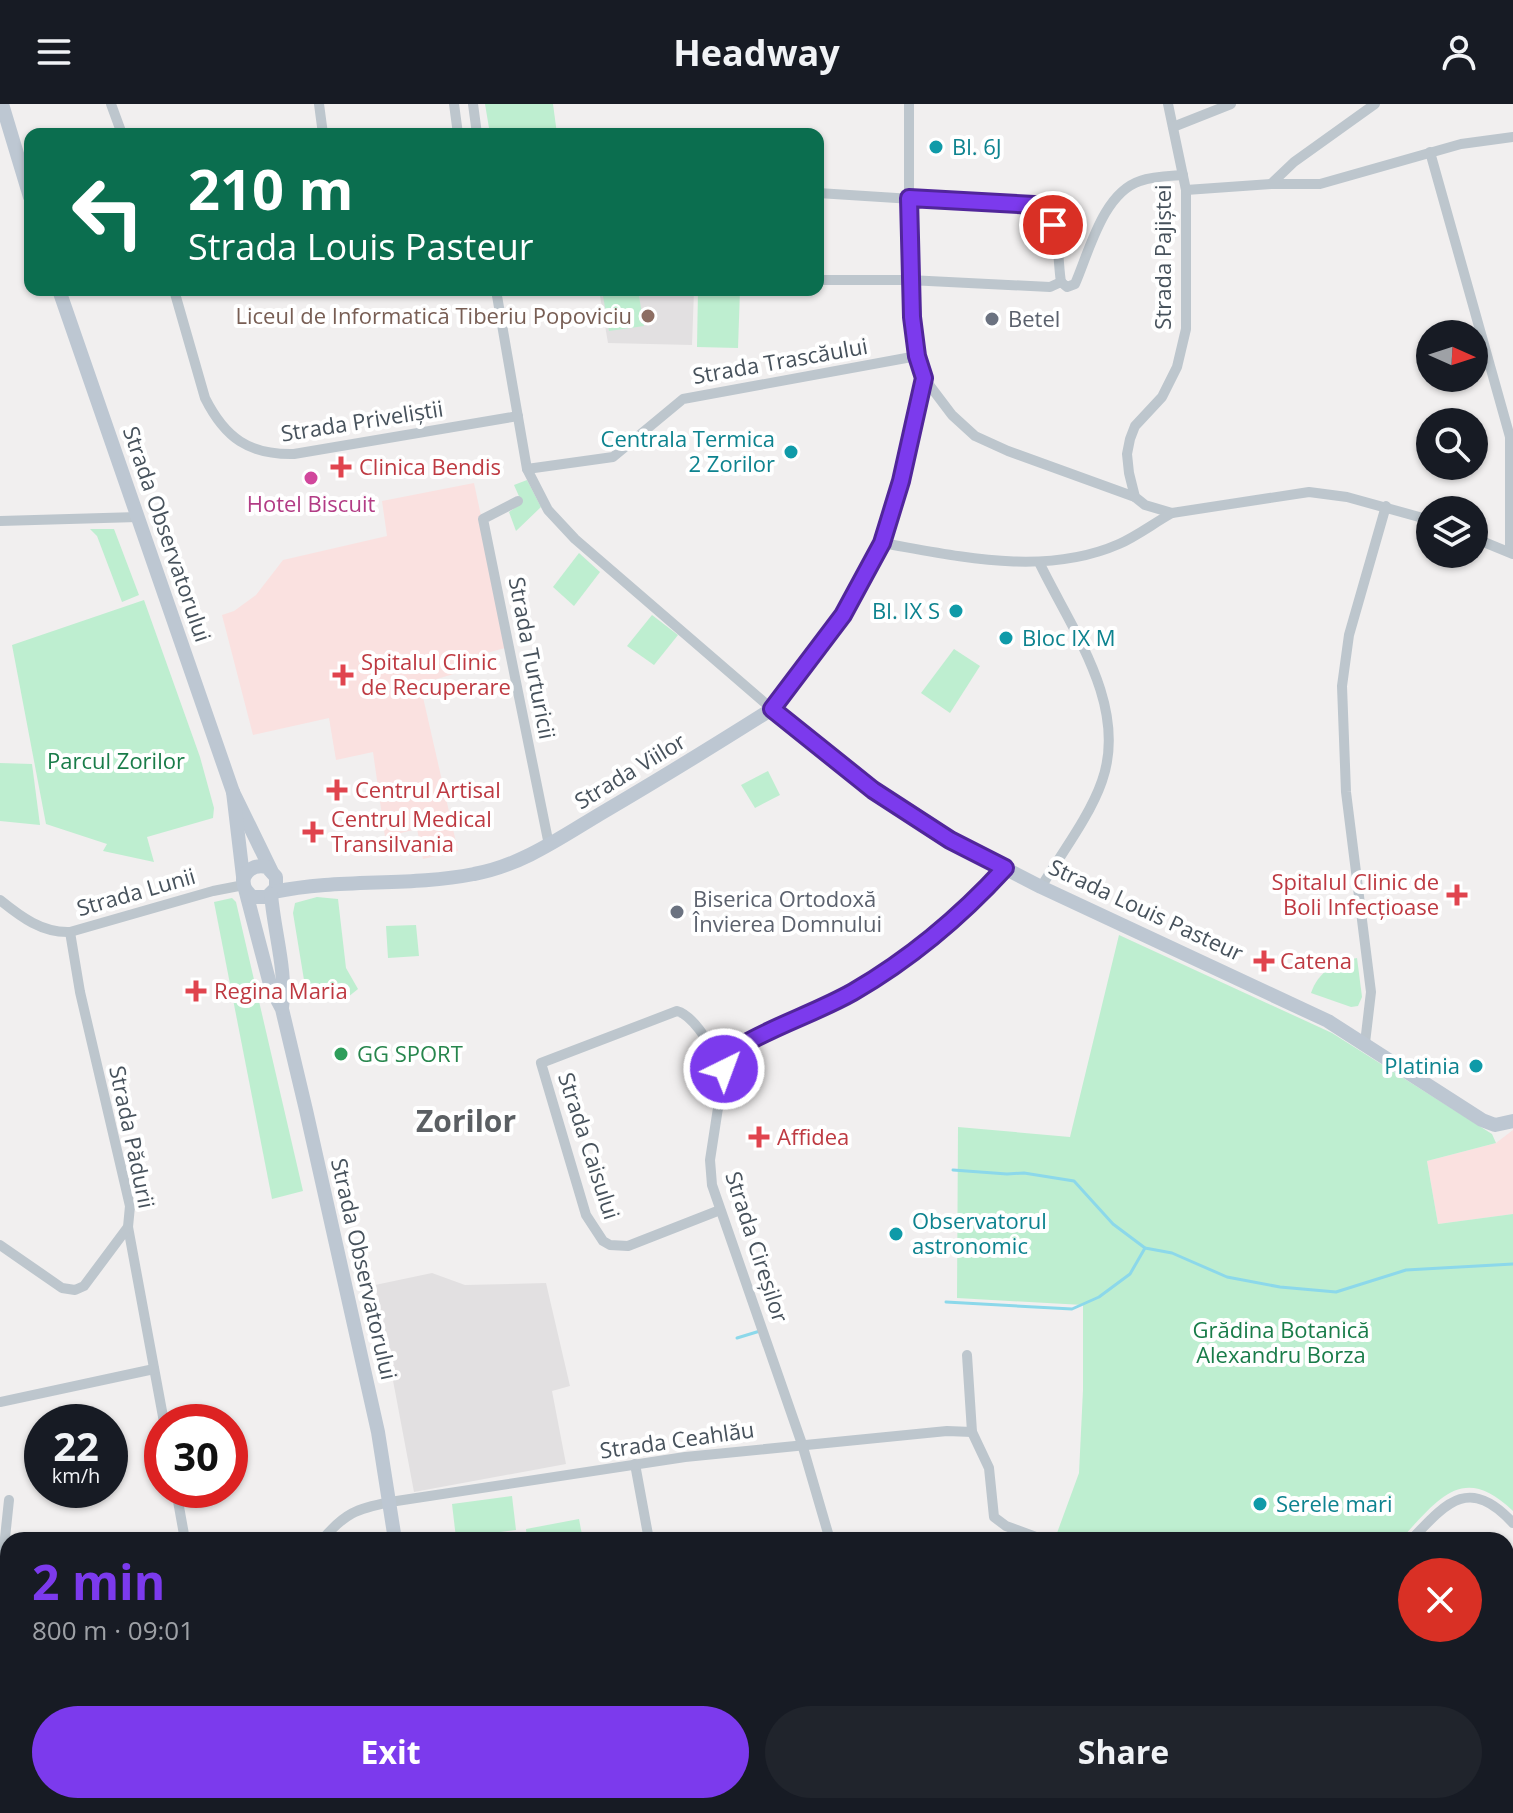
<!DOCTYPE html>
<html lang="en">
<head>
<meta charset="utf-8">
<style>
  body { margin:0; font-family:"Open Sans",sans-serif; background:#20242c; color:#f1f3f6; height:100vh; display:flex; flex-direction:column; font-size:30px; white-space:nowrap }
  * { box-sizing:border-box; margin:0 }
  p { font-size:26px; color:#9ea1a6 }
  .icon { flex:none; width:44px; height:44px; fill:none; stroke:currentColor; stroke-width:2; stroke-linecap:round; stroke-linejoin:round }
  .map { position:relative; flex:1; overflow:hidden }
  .drawer { position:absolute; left:0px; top:1428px; width:1514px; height:282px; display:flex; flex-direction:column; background:#171b24; border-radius:24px 24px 0 0; box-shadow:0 2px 6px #0004 }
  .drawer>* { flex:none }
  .guide { position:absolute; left:24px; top:24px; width:800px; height:168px; border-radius:16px; box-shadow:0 2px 6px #0004; background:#0b6e4f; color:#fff; overflow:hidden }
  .needle { width:52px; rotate:93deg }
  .fabs { position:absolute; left:1416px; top:216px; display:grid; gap:16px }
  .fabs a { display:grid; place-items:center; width:72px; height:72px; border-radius:50%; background:#171b24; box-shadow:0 2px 6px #0004; font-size:40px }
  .speed { position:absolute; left:24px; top:1300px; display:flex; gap:16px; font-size:40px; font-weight:700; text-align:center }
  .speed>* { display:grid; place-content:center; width:104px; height:104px; border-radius:50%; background:#171b24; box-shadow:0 2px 6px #0004; line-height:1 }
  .speed small { font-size:20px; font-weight:400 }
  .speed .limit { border:12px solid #d22; background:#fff; color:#111 }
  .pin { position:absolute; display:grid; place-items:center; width:68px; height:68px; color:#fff; margin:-34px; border:4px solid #fff; border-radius:50%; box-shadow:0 2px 8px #0007 }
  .me { position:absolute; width:88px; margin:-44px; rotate:42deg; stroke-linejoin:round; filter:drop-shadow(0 0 6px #0008) }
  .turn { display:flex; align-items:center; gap:28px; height:168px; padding:0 32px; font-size:36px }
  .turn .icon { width:104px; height:104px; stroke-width:2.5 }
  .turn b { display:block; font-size:56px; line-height:68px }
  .round { display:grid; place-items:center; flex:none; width:84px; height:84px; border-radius:42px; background:#20242c }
  .overview { display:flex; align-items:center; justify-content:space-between; height:136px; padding:0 32px }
  h1 { font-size:48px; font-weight:700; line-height:60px; color:#7c3aed }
  .button { display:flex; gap:16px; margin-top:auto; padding:16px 32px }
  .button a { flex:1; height:92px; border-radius:48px; background:#7c3aed; color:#fff; font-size:32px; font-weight:700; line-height:92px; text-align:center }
  .button a+a { background:#20242c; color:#f1f3f6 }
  header { display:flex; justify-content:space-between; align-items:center; height:104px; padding:0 32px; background:#171b24; font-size:36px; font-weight:700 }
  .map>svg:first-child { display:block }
  .education { fill:#e2e0e1 }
  .medical { fill:#fae1e0 }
  .green { fill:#beeed0 }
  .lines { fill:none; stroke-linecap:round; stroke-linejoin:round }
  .stream { stroke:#8cd8ea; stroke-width:3 }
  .street { stroke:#bdc6cd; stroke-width:10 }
  .secondary { stroke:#bdc7d2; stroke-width:14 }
  .route-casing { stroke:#51269a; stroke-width:20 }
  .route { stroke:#7c3aed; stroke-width:14 }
  .culture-dot { fill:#0f9aa8; stroke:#fff; stroke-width:3 }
  .education-dot { fill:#8d6e63; stroke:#fff; stroke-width:3 }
  .worship-dot { fill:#6b7280; stroke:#fff; stroke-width:3 }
  .health-dot { fill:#e0444e; stroke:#fff; stroke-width:3 }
  .hotel-dot { fill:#d1479c; stroke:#fff; stroke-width:3 }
  .leisure-dot { fill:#2e9e5b; stroke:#fff; stroke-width:3 }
  .labels { text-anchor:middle; stroke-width:8; stroke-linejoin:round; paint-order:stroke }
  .culture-label { font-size:22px; fill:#0d838f; stroke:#fff; text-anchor:start }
  .street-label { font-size:22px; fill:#47525c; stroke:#fff }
  .education-label { font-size:22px; fill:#785e54; stroke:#fff; text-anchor:end }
  .worship-label { font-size:22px; fill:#5b616d; stroke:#fff; text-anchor:start }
  .health-label { font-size:22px; fill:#be3a42; stroke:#fff; text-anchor:start }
  .hotel-label { font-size:22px; fill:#b23c85; stroke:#fff }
  .park-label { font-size:22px; fill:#197c49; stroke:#fff }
  .leisure-label { font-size:22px; fill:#27864d; stroke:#fff; text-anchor:start }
  .district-label { font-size:30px; font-weight:bold; fill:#5b5f63; stroke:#fff }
</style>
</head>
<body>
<header><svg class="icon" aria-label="menu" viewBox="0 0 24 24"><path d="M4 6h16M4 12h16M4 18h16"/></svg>Headway<svg class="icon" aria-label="person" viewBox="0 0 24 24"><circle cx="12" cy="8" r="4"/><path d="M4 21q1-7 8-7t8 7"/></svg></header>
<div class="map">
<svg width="1513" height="1709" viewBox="0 0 1513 1709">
  <rect width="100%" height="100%" fill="#f1efef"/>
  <!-- education -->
  <g class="education">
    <path d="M 599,186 L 694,186 L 692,241 L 608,239 Z"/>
    <path d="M 432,1169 L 465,1181 L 546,1179 L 570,1282 L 552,1287 L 566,1360 L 414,1388 L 375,1181 Z"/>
  </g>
  <!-- medical -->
  <g class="medical">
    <path d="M 474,379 L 509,543 L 475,552 L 477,563 L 420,580 L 458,747 L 423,755 L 417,725 L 385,733 L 373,648 L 336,656 L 329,614 L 253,631 L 222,511 L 234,507 L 256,491 L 283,456 L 387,432 L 382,397 Z"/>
    <path d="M 1513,1026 L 1513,1110 L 1438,1120 L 1427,1057 L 1496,1039 Z"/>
  </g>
  <!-- green -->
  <g class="green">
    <path d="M 485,0 L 553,0 L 557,30 L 490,30 Z"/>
    <path d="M 602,186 L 638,186 L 644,222 L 609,227 Z"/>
    <path d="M 698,186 L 740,186 L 738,244 L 697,243 Z"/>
    <path d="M 527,376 L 541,403 L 516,427 L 509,408 L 522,399 L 514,381 Z"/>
    <path d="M 90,425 L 114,425 L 139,491 L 122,498 L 97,432 Z"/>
    <path d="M 579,449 L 600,468 L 574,502 L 553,483 Z"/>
    <path d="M 144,496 L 200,653 L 214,704 L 213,714 L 147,733 L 154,758 L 103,747 L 107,740 L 46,720 L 12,541 Z"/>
    <path d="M 652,511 L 678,531 L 654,561 L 627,542 Z"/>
    <path d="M 954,545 L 980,562 L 950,609 L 921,589 Z"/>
    <path d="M 0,659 L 32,660 L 40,721 L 0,717 Z"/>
    <path d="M 768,667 L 780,691 L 755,704 L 741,681 Z"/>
    <path d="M 317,793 L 338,795 L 346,864 L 358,885 L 348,893 L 305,882 L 293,809 L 295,799 Z"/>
    <path d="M 232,794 L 236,798 L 303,1087 L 272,1095 L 214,798 Z"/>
    <path d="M 416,821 L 419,852 L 388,854 L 386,822 Z"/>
    <path d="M 1119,831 L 1332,929 L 1492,1030 L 1496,1039 L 1427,1057 L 1438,1120 L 1513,1110 L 1513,1407 C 1462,1357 1437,1397 1400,1436 L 1076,1436 L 1057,1429 L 1079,1369 L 1083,1286 L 1083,1201 L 957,1194 L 958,1023 L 1070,1033 Z"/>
    <path d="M 1357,854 L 1362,893 L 1358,902 L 1351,903 L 1311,889 C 1318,868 1336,857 1357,854 Z"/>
    <path d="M 512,1392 L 516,1426 L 456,1434 L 452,1400 Z"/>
    <path d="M 579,1415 L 583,1436 L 527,1436 L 526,1425 Z"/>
  </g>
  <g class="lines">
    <!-- stream -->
    <g class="stream">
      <path d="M 953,1066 L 1007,1070 L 1024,1069 L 1074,1077 L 1113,1120 L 1145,1144 L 1172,1149 L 1227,1173 L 1280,1183 L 1336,1188 L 1406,1166 L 1513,1160"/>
      <path d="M 946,1198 L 1072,1205 L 1099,1193 L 1130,1170 L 1145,1144"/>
      <path d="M 737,1234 L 760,1227"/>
    </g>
    <!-- street -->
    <g class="street">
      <path d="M 111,0 L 122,30"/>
      <path d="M 319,0 L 323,30"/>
      <path d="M 454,0 L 458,30"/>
      <path d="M 473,0 L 477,30"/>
      <path d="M 909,0 L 909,176 L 917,252 L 924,274 L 952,311 L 975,332 L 1008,347 L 1135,393"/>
      <path d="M 1168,0 L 1186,86 L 1186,225 L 1177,263 L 1162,293 L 1135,322 L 1130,335 L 1127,350 L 1129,369 L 1135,393 L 1145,401 L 1172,409 L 1309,388 L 1347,393 L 1430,416"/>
      <path d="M 1173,23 L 1231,0"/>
      <path d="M 1430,48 L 1510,333 L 1510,448"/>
      <path d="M 1271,80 L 1294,58 L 1375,0"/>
      <path d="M 1186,86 L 1271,80 L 1320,80 L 1461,40 L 1513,33"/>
      <path d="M 818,89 L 1038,103 C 1061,115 1057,155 1061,178"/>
      <path d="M 818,176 L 909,176 L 1050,183 L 1061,178"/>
      <path d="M 1061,178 L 1067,183 L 1075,180 C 1089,148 1103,89 1140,77 C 1153,72 1169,72 1183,71"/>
      <path d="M 174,186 L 205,294 C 225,334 249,351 294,350 L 518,312"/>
      <path d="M 496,186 L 527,365 L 548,406 L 575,435 L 772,605 L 843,511 L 882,439 L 901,377 L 924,274"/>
      <path d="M 527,365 L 613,353 L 683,295 L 917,252"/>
      <path d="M 518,397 L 483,415 L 549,741"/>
      <path d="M 0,417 L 138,413"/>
      <path d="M 1474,434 L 1513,450"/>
      <path d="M 882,439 C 958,452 1044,473 1119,440 C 1137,432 1154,419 1172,409"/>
      <path d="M 1039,458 C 1070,523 1129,601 1102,677 C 1090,712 1061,750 1041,783"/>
      <path d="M 0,796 C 21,813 42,829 70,828 L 213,787 L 244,781"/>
      <path d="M 1365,939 L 1371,888 L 1346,688 L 1342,582 L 1349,531 L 1386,402"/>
      <path d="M 720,1106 L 628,1142 L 610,1141 L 603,1137 L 586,1111 L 541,959 L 677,907 C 696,912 714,949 724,965"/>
      <path d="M 128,1123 L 164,1318"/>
      <path d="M 0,1141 L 62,1184 L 75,1186 L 84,1182 L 128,1123 L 130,1102 L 80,888 L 70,828"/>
      <path d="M 967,1251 L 972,1328 L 989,1364 L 994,1413 L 1006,1422 L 1044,1436"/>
      <path d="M 0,1298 L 154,1265"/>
      <path d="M 635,1360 L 649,1436"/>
      <path d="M 176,1386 L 185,1436"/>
      <path d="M 322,1436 C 345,1409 356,1405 390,1398 L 685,1353 L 947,1327 L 972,1328"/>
      <path d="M 830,1436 L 802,1340 L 712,1081 L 710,1056 L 724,965 L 732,947 L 740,942 C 777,924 816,908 852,888 C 909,856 961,812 1005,764"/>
      <path d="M 1411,1436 C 1446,1399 1469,1371 1513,1419"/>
      <path d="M 0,1481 L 9,1396"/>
      <path d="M 0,1646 L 8,1646"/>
      <path d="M 299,1702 L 300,1709"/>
      <path d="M 694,1702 L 695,1709"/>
      <path d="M 977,1702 L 982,1709"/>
      <path d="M 1265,1702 L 1270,1709"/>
      <path d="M 210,1709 L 211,1702"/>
    </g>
    <!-- secondary -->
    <g class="secondary">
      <path d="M 2,0 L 30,93"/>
      <path d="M 59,186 L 233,688 L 271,766"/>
      <path d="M 233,688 L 244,781 L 271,884 L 282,905 L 306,1006 L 378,1328 L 395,1436"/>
      <path d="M 243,776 C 247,765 255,760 267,763 L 276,773 L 276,784 L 267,793 L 252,793 L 246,786"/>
      <path d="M 274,788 C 339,774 409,783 474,770 C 520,762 560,734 600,710 C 658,676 715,641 772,605 L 873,686 L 950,736 L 1041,783 L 1328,917 L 1482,1016 L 1495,1021 L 1513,1017"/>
      <path d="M 271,790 C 274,828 287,867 282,904"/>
      <path d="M 421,1702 L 421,1709"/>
      <path d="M 1498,1709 L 1513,1702"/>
    </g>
  </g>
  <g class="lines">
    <!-- route casing -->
    <g class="route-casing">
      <path id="route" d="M 724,965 L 732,947 C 770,923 814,910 853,888 C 910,855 961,812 1005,764 L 950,736 L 873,686 L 772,605 L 843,511 L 882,439 L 901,377 L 924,274 L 917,252 L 912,213 L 909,94 L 1034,101 L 1047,109 L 1053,121"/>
    </g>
    <!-- route -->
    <use href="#route" class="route"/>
  </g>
  <!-- markers -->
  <g class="culture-dot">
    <circle cx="936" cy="43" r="8"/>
    <circle cx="791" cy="348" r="8"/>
    <circle cx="956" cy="507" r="8"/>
    <circle cx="1006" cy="534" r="8"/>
    <circle cx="1476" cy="962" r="8"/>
    <circle cx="896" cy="1130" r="8"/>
    <circle cx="1260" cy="1400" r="8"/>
  </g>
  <circle class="education-dot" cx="648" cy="212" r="8"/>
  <g class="worship-dot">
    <circle cx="992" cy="215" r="8"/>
    <circle cx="677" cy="808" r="8"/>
  </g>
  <g class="health-dot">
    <path d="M337 351h8v8h8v8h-8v8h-8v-8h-8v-8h8z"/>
    <path d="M339 559h8v8h8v8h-8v8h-8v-8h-8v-8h8z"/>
    <path d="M333 674h8v8h8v8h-8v8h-8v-8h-8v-8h8z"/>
    <path d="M309 716h8v8h8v8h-8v8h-8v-8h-8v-8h8z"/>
    <path d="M1453 779h8v8h8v8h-8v8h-8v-8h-8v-8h8z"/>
    <path d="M1260 845h8v8h8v8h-8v8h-8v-8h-8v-8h8z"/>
    <path d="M192 875h8v8h8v8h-8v8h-8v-8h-8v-8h8z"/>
    <path d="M755 1021h8v8h8v8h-8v8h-8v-8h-8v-8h8z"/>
  </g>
  <circle class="hotel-dot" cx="311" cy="374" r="8"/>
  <circle class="leisure-dot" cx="341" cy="950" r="8"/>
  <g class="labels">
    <!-- culture labels -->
    <g class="culture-label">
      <text x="952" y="51">Bl. 6J</text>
      <text x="775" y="343" text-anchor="end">Centrala Termica<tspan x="775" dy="25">2 Zorilor</tspan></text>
      <text x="940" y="515" text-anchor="end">Bl. IX S</text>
      <text x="1022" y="542">Bloc IX M</text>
      <text x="1460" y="970" text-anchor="end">Platinia</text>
      <text x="912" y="1125">Observatorul<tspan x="912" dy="25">astronomic</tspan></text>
      <text x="1276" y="1408">Serele mari</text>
    </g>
    <!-- street labels -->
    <g class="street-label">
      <text transform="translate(1163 153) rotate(-90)" y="8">Strada Pajiștei</text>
      <text transform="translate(780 257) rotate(-10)" y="8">Strada Trascăului</text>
      <text transform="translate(362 317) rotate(-9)" y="8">Strada Priveliștii</text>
      <text transform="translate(167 430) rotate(71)" y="8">Strada Observatorului</text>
      <text transform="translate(532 554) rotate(79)" y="8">Strada Turturicii</text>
      <text transform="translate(630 667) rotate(-31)" y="8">Strada Viilor</text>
      <text transform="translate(136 788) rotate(-16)" y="8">Strada Lunii</text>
      <text transform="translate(1146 806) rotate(25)" y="8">Strada Louis Pasteur</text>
      <text transform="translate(132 1033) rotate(78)" y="8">Strada Pădurii</text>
      <text transform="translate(589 1042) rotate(72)" y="8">Strada Caisului</text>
      <text transform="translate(757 1143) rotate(72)" y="8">Strada Cireșilor</text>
      <text transform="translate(364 1165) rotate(77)" y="8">Strada Observatorului</text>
      <text transform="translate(677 1336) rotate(-8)" y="8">Strada Ceahlău</text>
    </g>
    <!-- education labels -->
    <g class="education-label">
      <text x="632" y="220">Liceul de Informatică Tiberiu Popoviciu</text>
    </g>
    <!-- worship labels -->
    <g class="worship-label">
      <text x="1008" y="223">Betel</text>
      <text x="693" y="803">Biserica Ortodoxă<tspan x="693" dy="25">Învierea Domnului</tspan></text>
    </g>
    <!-- health labels -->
    <g class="health-label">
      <text x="359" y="371">Clinica Bendis</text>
      <text x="361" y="566">Spitalul Clinic<tspan x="361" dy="25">de Recuperare</tspan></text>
      <text x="355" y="694">Centrul Artisal</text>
      <text x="331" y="723">Centrul Medical<tspan x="331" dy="25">Transilvania</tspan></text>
      <text x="1439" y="786" text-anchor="end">Spitalul Clinic de<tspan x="1439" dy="25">Boli Infecțioase</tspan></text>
      <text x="1280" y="865">Catena</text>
      <text x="214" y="895">Regina Maria</text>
      <text x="777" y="1041">Affidea</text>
    </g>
    <!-- hotel labels -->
    <g class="hotel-label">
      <text x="311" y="408">Hotel Biscuit</text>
    </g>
    <!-- park labels -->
    <g class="park-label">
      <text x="116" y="665">Parcul Zorilor</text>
      <text x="1281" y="1234">Grădina Botanică<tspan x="1281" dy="25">Alexandru Borza</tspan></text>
    </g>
    <!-- leisure labels -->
    <g class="leisure-label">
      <text x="357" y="958">GG SPORT</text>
    </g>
    <!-- district labels -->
    <g class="district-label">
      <text x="466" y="1028">Zorilor</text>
    </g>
  </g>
</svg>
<div class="fabs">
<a><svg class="needle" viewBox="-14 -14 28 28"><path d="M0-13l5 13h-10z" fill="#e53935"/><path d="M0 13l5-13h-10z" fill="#9ea1a6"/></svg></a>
<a><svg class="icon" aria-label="search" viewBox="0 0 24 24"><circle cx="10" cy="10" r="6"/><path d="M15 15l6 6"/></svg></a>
<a><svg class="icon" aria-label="layers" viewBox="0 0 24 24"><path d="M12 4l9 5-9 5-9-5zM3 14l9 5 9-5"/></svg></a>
</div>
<div class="speed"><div>22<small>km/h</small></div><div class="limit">30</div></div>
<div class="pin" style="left:1053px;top:121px;background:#d93025"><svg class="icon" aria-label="arrive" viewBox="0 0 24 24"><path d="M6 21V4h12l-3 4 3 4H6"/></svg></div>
<svg class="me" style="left:724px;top:965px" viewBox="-20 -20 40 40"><circle r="17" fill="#7c3aed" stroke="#fff" stroke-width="3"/><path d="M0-11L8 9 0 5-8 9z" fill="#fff"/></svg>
<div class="guide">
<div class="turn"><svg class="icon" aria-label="left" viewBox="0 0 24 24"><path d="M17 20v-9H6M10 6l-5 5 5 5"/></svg><div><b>210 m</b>Strada Louis Pasteur</div></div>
</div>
<section class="drawer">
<div class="overview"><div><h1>2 min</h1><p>800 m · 09:01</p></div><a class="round" style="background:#d93025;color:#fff"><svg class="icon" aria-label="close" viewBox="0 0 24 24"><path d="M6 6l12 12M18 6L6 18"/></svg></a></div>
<div class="button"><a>Exit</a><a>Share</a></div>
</section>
</div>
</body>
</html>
